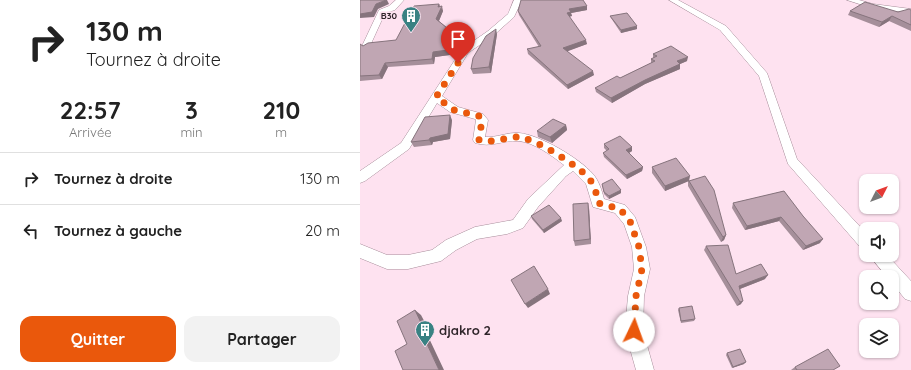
<!DOCTYPE html>
<html lang="fr">
<head>
<meta charset="utf-8">
<style>
  body { margin:0; font-family:Quicksand,sans-serif; background:#f2f2f2; color:#222; height:100vh; display:flex; flex-direction:column; font-size:15px; white-space:nowrap }
  * { box-sizing:border-box; margin:0 }
  p { font-size:13px; color:#767676 }
  .icon { flex:none; width:22px; height:22px; fill:none; stroke:currentColor; stroke-width:2; stroke-linecap:round; stroke-linejoin:round }
  .map { position:relative; flex:1; overflow:hidden }
  .panel { display:flex; flex-direction:column; background:#fff; width:360px }
  .panel>* { flex:none }
  .top-card { background:#fff; color:#222; overflow:hidden }
  .needle { width:26px; rotate:48deg }
  .tools { position:absolute; left:499px; top:174px; display:grid; gap:8px }
  .tools a { display:grid; place-items:center; width:40px; height:40px; border-radius:8px; background:#fff; box-shadow:0 1px 3px #0004; font-size:20px }
  .pin { position:absolute; display:grid; place-items:center; width:34px; height:34px; color:#fff; margin:-41px -17px; border-radius:50% 50% 50% 0; rotate:-45deg; box-shadow:0 0 4px #0007 }
  .pin .icon { rotate:45deg }
  .me { position:absolute; width:44px; margin:-22px; rotate:3deg; stroke-linejoin:round; filter:drop-shadow(0 0 3px #0008) }
  .turn { display:flex; align-items:center; gap:14px; height:84px; padding:0 20px; font-size:18px }
  .turn .icon { width:52px; height:52px; stroke-width:2.5 }
  .turn b { display:block; font-size:28px; line-height:34px }
  .eta { display:flex; justify-content:space-evenly; align-items:center; height:68px; text-align:center }
  .eta b { font-size:24px; font-weight:700; line-height:28px }
  .button { display:flex; gap:8px; margin-top:auto; padding:8px 20px }
  .button a { flex:1; height:46px; border-radius:12px; background:#ea580c; color:#fff; font-size:16px; font-weight:700; line-height:46px; text-align:center }
  .button a+a { background:#f2f2f2; color:#222 }
  ul { padding:0; list-style:none }
  li { display:flex; align-items:center; gap:12px; height:52px; padding:0 20px; border-top:1px solid #e0e0e0 }
  li div { flex:1 }
  li b { display:block; font-size:15px }
  li em { font-style:normal }
  main { display:flex; flex:1; min-height:0 }
  .map>svg:first-child { display:block }
  .lines { fill:none; stroke-linecap:round; stroke-linejoin:round }
  .street-casing { stroke:#a78d9a; stroke-width:1 }
  .street { fill:#fff; fill-rule:evenodd }
  .wall { fill:#a58f9a }
  .shaded-wall { fill:#86747d }
  .building { fill:#c0a6b3; stroke:#86747d }
  .route { stroke:#ea580c; stroke-width:7; stroke-dasharray:0 12.6 }
  .labels { text-anchor:middle; stroke-width:3.5; stroke-linejoin:round; paint-order:stroke }
  .far-poi-label { font-size:9px; font-weight:bold; fill:#2f252a; stroke:#fee2f0; text-anchor:end }
  .near-poi-label { font-size:13px; font-weight:bold; fill:#2f252a; stroke:#fee2f0; text-anchor:start }
</style>
</head>
<body>
<main>
<section class="panel">
<div class="top-card">
<div class="turn"><svg class="icon" aria-label="right" viewBox="0 0 24 24"><path d="M7 20v-9h11M14 6l5 5-5 5"/></svg><div><b>130 m</b>Tournez à droite</div></div>
</div>
<div class="eta">
<div><b>22:57</b><p>Arrivée</p></div>
<div><b>3</b><p>min</p></div>
<div><b>210</b><p>m</p></div>
</div>
<ul>
<li><svg class="icon" aria-label="right" viewBox="0 0 24 24"><path d="M7 20v-9h11M14 6l5 5-5 5"/></svg><div><b>Tournez à droite</b></div><em>130 m</em></li>
<li><svg class="icon" aria-label="left" viewBox="0 0 24 24"><path d="M17 20v-9H6M10 6l-5 5 5 5"/></svg><div><b>Tournez à gauche</b></div><em>20 m</em></li>
</ul>
<div class="button"><a>Quitter</a><a>Partager</a></div>
</section>
<div class="map">
<svg width="551" height="370" viewBox="0 0 551 370">
  <rect width="100%" height="100%" fill="#fee2f0"/>
  <g class="lines">
    <!-- street casing -->
    <g class="street-casing">
      <g id="street">
        <path d="M 36,0 L 44,0 L 35,10 L 25,13 L 10,46 L 6,49 L 3,48 L 2,46 L 19,10 L 29,6 Z"/>
        <path d="M 154,0 L 162,0 L 154,17 L 134,35 L 108,53 L 82,96 L 98,107 L 123,114 L 128,120 L 125,137 C 136,138 148,132 159,133 C 180,135 219,158 233,174 C 239,181 242,191 244,199 L 265,205 L 275,217 L 286,247 L 290,269 L 284,296 L 283,331 L 294,370 L 276,370 L 265,331 L 268,296 L 274,269 L 272,247 L 264,224 L 255,213 L 233,207 L 226,184 L 213,171 L 206,176 L 178,207 L 163,228 L 147,234 L 117,239 L 96,250 L 81,261 L 48,269 L 27,269 L 0,258 L 0,244 L 27,255 L 48,255 L 72,250 L 86,240 L 115,227 L 153,220 L 168,199 L 204,165 C 192,156 174,142 158,141 C 142,140 132,148 115,143 L 113,140 L 116,120 L 115,119 L 90,112 L 77,103 L 49,149 L 5,181 L 0,183 L 0,171 L 41,143 L 102,49 L 128,31 L 148,14 Z"/>
        <path d="M 309,0 L 318,0 L 366,26 L 407,73 L 437,159 L 506,233 L 506,249 L 501,248 L 428,164 L 399,76 L 360,30 Z"/>
        <path d="M 487,0 L 499,0 L 513,4 L 551,9 L 551,13 L 512,8 Z"/>
        <path d="M 509,255 L 527,255 L 551,281 L 551,301 L 545,299 L 532,283 L 532,277 L 527,277 Z"/>
      </g>
    </g>
    <!-- street -->
    <use href="#street" class="street"/>
  </g>
  <!-- wall -->
  <g class="wall">
    <path d="M 79,4 L 80,7 L 83,11 L 79,21 L 103,41 L 104,45 L 97,54 L 75,57 L 74,64 L 28,67 L 22,79 L 0,81 L 0,44 L 3,46 L 36,40 Z"/>
    <path d="M 227,6 L 227,10 L 211,13 L 212,16 L 209,17 L 227,44 L 207,51 L 234,75 L 208,89 L 168,54 L 167,49 L 179,47 L 159,15 L 158,11 Z"/>
    <path d="M 551,10 L 551,31 L 529,21 L 519,27 L 488,15 L 490,11 L 538,12 Z"/>
    <path d="M 250,16 L 277,29 L 261,33 L 251,18 Z"/>
    <path d="M 137,34 L 131,73 L 113,74 L 111,69 Z"/>
    <path d="M 293,54 L 327,61 L 320,64 L 320,69 L 285,84 L 252,103 L 236,92 L 235,88 L 260,78 L 291,63 L 291,59 L 293,58 Z"/>
    <path d="M 92,120 L 90,139 L 73,142 L 72,145 L 54,147 L 51,142 Z"/>
    <path d="M 206,125 L 207,130 L 192,143 L 178,137 L 177,131 Z"/>
    <path d="M 244,144 L 272,147 L 272,151 L 269,153 L 283,167 L 282,171 L 267,179 L 244,157 L 243,153 L 247,151 L 244,148 Z"/>
    <path d="M 292,167 L 329,180 L 366,235 L 364,240 L 361,242 L 328,186 L 328,181 L 305,191 L 292,173 Z"/>
    <path d="M 242,184 L 261,190 L 261,193 L 249,199 L 244,194 Z"/>
    <path d="M 424,191 L 460,243 L 443,250 L 419,221 L 385,230 L 372,208 L 373,203 Z"/>
    <path d="M 229,208 L 231,244 L 215,246 L 214,241 Z"/>
    <path d="M 171,216 L 202,221 L 184,233 L 172,219 Z"/>
    <path d="M 346,246 L 376,274 L 405,279 L 380,289 L 381,304 L 377,306 L 344,250 Z"/>
    <path d="M 319,308 L 335,319 L 334,321 L 321,323 L 318,310 Z"/>
    <path d="M 367,353 L 384,364 L 372,368 L 366,355 Z"/>
    <path d="M 435,367 L 473,370 L 431,370 Z"/>
  </g>
  <!-- shaded-wall -->
  <g class="shaded-wall">
    <path d="M 26,0 L 27,0 L 29,4 L 18,9 L 14,17 L 0,18 L 0,19 L 0,14 L 16,4 Z"/>
    <path d="M 79,4 L 81,9 L 82,6 L 83,11 L 78,23 L 76,19 L 78,7 Z"/>
    <path d="M 227,6 L 227,10 L 211,13 L 212,16 L 207,17 L 207,13 L 209,9 Z"/>
    <path d="M 532,16 L 529,21 L 519,27 L 522,22 Z"/>
    <path d="M 277,26 L 277,29 L 261,33 L 261,30 Z"/>
    <path d="M 136,29 L 137,34 L 131,73 L 129,67 Z"/>
    <path d="M 226,40 L 227,44 L 203,53 L 203,48 Z"/>
    <path d="M 103,41 L 104,45 L 97,54 L 75,57 L 74,64 L 72,59 L 73,52 Z"/>
    <path d="M 328,57 L 327,61 L 320,64 L 320,69 L 285,84 L 252,103 L 251,98 L 317,61 Z"/>
    <path d="M 25,63 L 28,67 L 22,79 L 19,75 Z"/>
    <path d="M 233,71 L 234,75 L 208,89 L 207,85 Z"/>
    <path d="M 90,115 L 92,120 L 90,139 L 73,142 L 72,145 L 69,140 L 70,138 Z"/>
    <path d="M 206,125 L 207,130 L 192,143 L 190,137 Z"/>
    <path d="M 272,147 L 272,151 L 267,154 L 266,150 Z"/>
    <path d="M 283,167 L 282,171 L 267,179 L 266,175 Z"/>
    <path d="M 330,176 L 329,181 L 305,191 L 305,186 Z"/>
    <path d="M 261,190 L 261,193 L 249,199 L 249,196 Z"/>
    <path d="M 228,203 L 229,208 L 231,244 L 230,239 Z"/>
    <path d="M 421,217 L 419,221 L 385,230 L 387,226 Z"/>
    <path d="M 201,218 L 202,221 L 184,233 L 183,230 Z"/>
    <path d="M 366,235 L 364,240 L 361,242 L 363,237 Z"/>
    <path d="M 463,239 L 460,243 L 443,250 L 446,246 Z"/>
    <path d="M 408,275 L 405,279 L 377,290 L 379,286 Z"/>
    <path d="M 188,289 L 190,294 L 168,308 L 165,304 Z"/>
    <path d="M 383,301 L 381,304 L 377,306 L 380,302 Z"/>
    <path d="M 55,310 L 61,315 L 70,332 L 67,334 L 84,370 L 79,370 L 60,329 Z"/>
    <path d="M 386,362 L 384,364 L 372,368 L 373,367 Z"/>
  </g>
  <!-- building -->
  <g class="building">
    <path d="M 0,0 L 26,0 L 16,4 L 12,12 L 0,14 Z"/>
    <path d="M 161,0 L 223,0 L 227,6 L 209,9 L 211,12 L 207,13 L 226,40 L 203,48 L 233,71 L 207,85 L 167,49 L 181,46 L 158,11 Z"/>
    <path d="M 505,2 L 538,12 L 549,9 L 551,10 L 551,25 L 532,16 L 522,22 L 490,11 Z"/>
    <path d="M 79,4 L 78,7 L 82,6 L 76,19 L 103,41 L 95,49 L 73,52 L 72,59 L 25,63 L 19,75 L 0,76 L 0,44 L 3,46 L 8,43 L 36,40 L 54,6 Z"/>
    <path d="M 267,13 L 277,26 L 261,30 L 250,16 Z"/>
    <path d="M 136,29 L 129,67 L 111,69 L 113,58 L 126,36 Z"/>
    <path d="M 311,46 L 328,57 L 317,61 L 320,64 L 285,80 L 251,98 L 235,88 L 257,76 L 260,78 L 295,61 L 291,59 L 297,56 L 293,54 Z"/>
    <path d="M 90,115 L 88,134 L 70,138 L 69,140 L 51,142 L 65,117 Z"/>
    <path d="M 193,119 L 206,125 L 190,137 L 177,131 Z"/>
    <path d="M 260,136 L 272,147 L 266,150 L 283,167 L 266,175 L 243,153 L 249,149 L 244,144 Z"/>
    <path d="M 316,158 L 330,176 L 305,186 L 292,167 Z"/>
    <path d="M 345,176 L 354,190 L 366,235 L 363,237 L 329,181 Z"/>
    <path d="M 252,179 L 261,190 L 249,196 L 244,192 L 242,184 Z"/>
    <path d="M 424,191 L 443,216 L 463,239 L 446,246 L 421,217 L 387,226 L 373,203 Z"/>
    <path d="M 228,203 L 230,239 L 214,241 L 213,204 Z"/>
    <path d="M 189,205 L 201,218 L 183,230 L 171,216 Z"/>
    <path d="M 368,245 L 376,274 L 401,264 L 408,275 L 379,286 L 383,301 L 380,302 L 346,246 Z"/>
    <path d="M 174,266 L 188,289 L 165,304 L 151,280 Z"/>
    <path d="M 332,306 L 335,319 L 321,321 L 319,308 Z"/>
    <path d="M 55,310 L 63,327 L 60,329 L 79,370 L 43,370 L 35,351 L 47,344 L 37,321 Z"/>
    <path d="M 380,349 L 386,362 L 373,367 L 367,353 Z"/>
    <path d="M 468,349 L 480,366 L 473,370 L 437,370 L 435,367 Z"/>
  </g>
  <g class="lines">
    <!-- route -->
    <path class="route" d="M 98,63 L 76,97 L 94,110 L 119,116 L 122,120 L 119,140 C 132,144 145,137 158,137 C 175,138 216,165 228,177 C 234,184 237,194 238,203 L 260,209 L 270,221 L 279,247 L 282,269 L 276,296 L 274,331"/>
  </g>
  <!-- icons -->
  <defs>
    <g id="building-pin" transform="scale(1)"><path d="M0 17L-7.5 6A9.5 9.5 0 1 1 7.5 6Z" fill="#398283" stroke="#fee2f0"/><path d="M-4-6H4V6H1V3H-1V6H-4ZM-2.5-4.3h1.7v1.8h-1.7ZM.8-4.3h1.7v1.8H.8ZM-2.5-1h1.7V.8h-1.7ZM.8-1h1.7V.8H.8Z" fill="#fff"/></g>
  </defs>
  <g fill-rule="evenodd">
    <use href="#building-pin" x="51" y="16"/>
    <use href="#building-pin" x="65" y="330"/>
  </g>
  <g class="labels">
    <!-- far-poi labels -->
    <g class="far-poi-label">
      <text x="37" y="19">B30</text>
    </g>
    <!-- near-poi labels -->
    <g class="near-poi-label">
      <text x="79" y="335">djakro 2</text>
    </g>
  </g>
</svg>
<div class="tools">
<a><svg class="needle" viewBox="-14 -14 28 28"><path d="M0-13l5 13h-10z" fill="#e53935"/><path d="M0 13l5-13h-10z" fill="#767676"/></svg></a>
<a><svg class="icon" aria-label="sound" viewBox="0 0 24 24"><path d="M4 9h4l5-4v14l-5-4H4zM17 9q2 3 0 6"/></svg></a>
<a><svg class="icon" aria-label="search" viewBox="0 0 24 24"><circle cx="10" cy="10" r="6"/><path d="M15 15l6 6"/></svg></a>
<a><svg class="icon" aria-label="layers" viewBox="0 0 24 24"><path d="M12 4l9 5-9 5-9-5zM3 14l9 5 9-5"/></svg></a>
</div>
<div class="pin" style="left:98px;top:63px;background:#d93025"><svg class="icon" aria-label="arrive" viewBox="0 0 24 24"><path d="M6 21V4h12l-3 4 3 4H6"/></svg></div>
<svg class="me" style="left:274px;top:331px" viewBox="-20 -20 40 40"><circle r="19" fill="#fff"/><path d="M0-13L10 11 0 6-10 11z" fill="#ea580c"/></svg>
</div>
</main>
</body>
</html>
